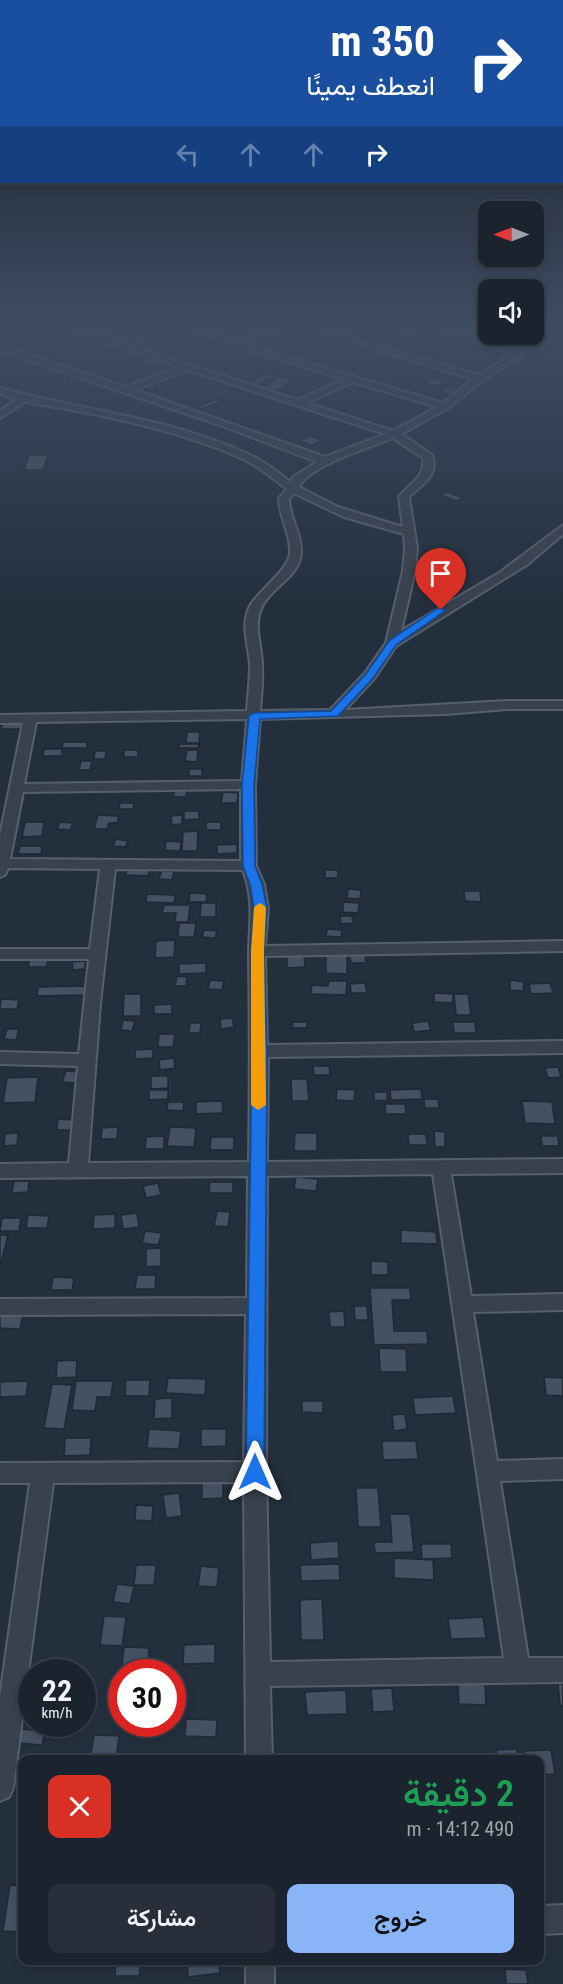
<!DOCTYPE html>
<html lang="ar">
<head>
<meta charset="utf-8">
<style>
  body { margin:0; font-family:"Roboto Condensed",Vazirmatn,sans-serif; background:#282f3a; color:#f1f3f6; direction:rtl; height:100vh; display:flex; flex-direction:column; font-size:22px; white-space:nowrap }
  * { box-sizing:border-box; margin:0 }
  p { font-size:20px; color:#a0a4aa }
  .icon { flex:none; width:33px; height:33px; fill:none; stroke:currentColor; stroke-width:2; stroke-linecap:round; stroke-linejoin:round }
  .map { position:relative; flex:1; overflow:hidden; direction:ltr }
  .sheet { position:absolute; left:18px; top:1755px; width:526px; height:210px; display:flex; flex-direction:column; background:#1b232e; border-radius:12px; box-shadow:0 3px 9px #0003,0 0 0 2px #39404a; direction:rtl }
  .sheet>* { flex:none }
  .guide { position:absolute; left:0px; top:0px; width:564px; height:183px; box-shadow:0 3px 9px #0003,0 0 0 2px #39404a; direction:rtl; background:#1a4fa0; color:#fff; overflow:hidden }
  .needle { width:39px; rotate:270deg }
  .tools { position:absolute; left:478px; top:201px; display:grid; gap:12px }
  .tools a { display:grid; place-items:center; width:66px; height:66px; border-radius:12px; background:#1b232e; box-shadow:0 3px 9px #0003,0 0 0 2px #39404a; font-size:30px }
  .speed { position:absolute; left:18px; top:1659px; display:flex; gap:12px; font-size:30px; font-weight:700; text-align:center }
  .speed>* { display:grid; place-content:center; width:78px; height:78px; border-radius:50%; background:#1b232e; box-shadow:0 3px 9px #0003,0 0 0 2px #39404a; line-height:1 }
  .speed small { font-size:15px; font-weight:400 }
  .speed .limit { border:9px solid #d22; background:#fff; color:#111 }
  .pin { position:absolute; display:grid; place-items:center; width:51px; height:51px; color:#fff; margin:-62px -26px; border-radius:50% 50% 50% 0; rotate:-45deg; box-shadow:0 0 6px #0007 }
  .pin .icon { rotate:45deg }
  .me { position:absolute; width:66px; margin:-33px; rotate:0deg; stroke-linejoin:round; filter:drop-shadow(0 0 4px #0008) }
  .turn { display:flex; align-items:center; gap:21px; height:126px; padding:0 30px; font-size:27px }
  .turn .icon { width:78px; height:78px; stroke-width:2.5 }
  .turn b { display:block; font-size:42px; line-height:51px }
  .lanes { display:flex; align-items:center; height:57px; padding:0 30px; background:#0003; justify-content:center; gap:30px; direction:ltr }
  .lanes .off { opacity:.35 }
  .round { display:grid; place-items:center; flex:none; width:63px; height:63px; border-radius:12px; background:#282f3a }
  .summary { display:flex; align-items:center; justify-content:space-between; height:102px; padding:0 30px }
  h1 { font-size:36px; font-weight:600; line-height:45px; color:#1e9e55 }
  .cta { display:flex; gap:12px; margin-top:auto; padding:12px 30px }
  .cta a { flex:1; height:69px; border-radius:12px; background:#8ab4f8; color:#111; font-size:24px; font-weight:600; line-height:69px; text-align:center }
  .cta a+a { background:#282f3a; color:#f1f3f6 }
  .map>svg:first-child { display:block }
  .building { fill:#455162; stroke:#1f2835; stroke-width:1.5 }
  .lines { fill:none; stroke-linecap:round; stroke-linejoin:round }
  .street-casing { stroke:#565f6c; stroke-width:4 }
  .street { fill:#38414e; fill-rule:evenodd }
  .route { fill:#1a73e8; stroke:#114b97; stroke-width:1.5 }
  .slow { fill:#f59e0b }
</style>
</head>
<body>
<div class="map">
<svg width="563" height="1984" viewBox="0 0 563 1984">
  <rect width="100%" height="100%" fill="#242f3e"/>
  <!-- building -->
  <g class="building">
    <path d="M 414,327 L 429,329 L 414,335 L 427,339 L 421,341 L 398,334 Z"/>
    <path d="M 123,334 L 155,339 L 145,345 L 118,341 L 122,338 L 118,338 Z"/>
    <path d="M 146,358 L 161,362 L 153,366 L 138,363 Z"/>
    <path d="M 265,374 L 293,380 L 276,391 L 262,388 L 276,379 L 269,378 L 255,387 L 246,385 Z"/>
    <path d="M 433,378 L 446,380 L 438,386 L 425,383 Z"/>
    <path d="M 451,386 L 458,388 L 454,391 L 464,394 L 458,397 L 440,392 Z"/>
    <path d="M 217,399 L 222,401 L 202,409 L 197,407 Z"/>
    <path d="M 310,436 L 323,440 L 312,445 L 299,441 Z"/>
    <path d="M 29,455 L 48,455 L 43,470 L 24,470 Z"/>
    <path d="M 447,492 L 463,498 L 457,501 L 440,495 Z"/>
    <path d="M 3,723 L 24,723 L 23,729 L 1,729 Z"/>
    <path d="M 187,732 L 200,732 L 199,743 L 186,743 Z"/>
    <path d="M 63,742 L 87,742 L 87,748 L 62,748 Z"/>
    <path d="M 179,744 L 199,744 L 198,748 L 179,748 Z"/>
    <path d="M 44,749 L 62,749 L 62,756 L 43,756 Z"/>
    <rect x="124" y="750" width="14" height="7"/>
    <path d="M 187,750 L 198,750 L 197,762 L 185,761 Z"/>
    <path d="M 95,751 L 106,751 L 105,759 L 94,759 Z"/>
    <path d="M 81,761 L 92,761 L 90,770 L 79,770 Z"/>
    <rect x="189" y="769" width="13" height="7"/>
    <path d="M 175,790 L 187,790 L 186,797 L 173,797 Z"/>
    <path d="M 223,792 L 238,793 L 237,803 L 221,803 Z"/>
    <path d="M 120,803 L 134,803 L 133,809 L 119,809 Z"/>
    <path d="M 184,811 L 199,811 L 199,819 L 184,820 Z"/>
    <path d="M 98,815 L 119,816 L 117,823 L 109,823 L 107,829 L 94,829 Z"/>
    <path d="M 182,815 L 182,824 L 172,825 L 171,816 Z"/>
    <path d="M 25,822 L 44,822 L 42,836 L 22,837 Z"/>
    <path d="M 60,822 L 73,823 L 70,830 L 57,829 Z"/>
    <rect x="206" y="822" width="15" height="8"/>
    <path d="M 198,831 L 197,851 L 182,851 L 183,832 Z"/>
    <path d="M 116,839 L 128,841 L 125,847 L 113,846 Z"/>
    <path d="M 166,841 L 181,842 L 180,851 L 165,850 Z"/>
    <path d="M 237,844 L 237,853 L 217,854 L 217,845 Z"/>
    <path d="M 20,846 L 42,846 L 41,854 L 18,854 Z"/>
    <path d="M 127,867 L 150,868 L 148,876 L 126,875 Z"/>
    <rect x="325" y="870" width="13" height="8"/>
    <path d="M 162,871 L 174,871 L 172,880 L 159,879 Z"/>
    <path d="M 348,889 L 361,890 L 360,899 L 347,898 Z"/>
    <path d="M 464,891 L 480,891 L 481,902 L 465,901 Z"/>
    <path d="M 190,893 L 207,894 L 206,902 L 189,902 Z"/>
    <path d="M 147,894 L 175,895 L 174,903 L 146,902 Z"/>
    <path d="M 343,902 L 359,903 L 358,913 L 343,912 Z"/>
    <path d="M 201,903 L 216,903 L 216,917 L 200,917 Z"/>
    <path d="M 164,905 L 190,905 L 188,922 L 175,922 L 176,913 L 162,913 Z"/>
    <path d="M 340,916 L 352,916 L 353,923 L 341,924 Z"/>
    <path d="M 179,923 L 196,923 L 194,937 L 178,937 Z"/>
    <path d="M 327,929 L 342,930 L 341,937 L 326,936 Z"/>
    <path d="M 204,930 L 217,931 L 215,938 L 202,937 Z"/>
    <path d="M 175,940 L 174,957 L 155,958 L 156,941 Z"/>
    <path d="M 326,953 L 347,954 L 347,974 L 326,973 Z"/>
    <path d="M 365,953 L 366,963 L 351,963 L 349,954 Z"/>
    <path d="M 287,955 L 304,955 L 305,967 L 287,968 Z"/>
    <path d="M 30,958 L 49,958 L 46,967 L 28,967 Z"/>
    <path d="M 85,961 L 85,969 L 73,970 L 72,962 Z"/>
    <path d="M 206,963 L 206,973 L 179,974 L 179,964 Z"/>
    <path d="M 177,976 L 187,977 L 186,986 L 175,986 Z"/>
    <path d="M 210,980 L 224,981 L 222,990 L 208,989 Z"/>
    <path d="M 510,980 L 524,982 L 523,991 L 510,990 Z"/>
    <path d="M 329,981 L 347,981 L 346,995 L 311,994 L 312,985 L 328,986 Z"/>
    <path d="M 365,983 L 367,993 L 351,993 L 350,984 Z"/>
    <path d="M 550,983 L 553,993 L 531,994 L 529,984 Z"/>
    <path d="M 85,986 L 85,995 L 37,996 L 38,987 Z"/>
    <path d="M 434,993 L 453,994 L 453,1003 L 434,1002 Z"/>
    <path d="M 124,994 L 141,994 L 141,1016 L 123,1016 Z"/>
    <path d="M 454,994 L 468,994 L 471,1015 L 456,1015 Z"/>
    <path d="M 1,999 L 19,1000 L 17,1009 L 0,1009 Z"/>
    <path d="M 172,1004 L 172,1014 L 154,1014 L 154,1005 Z"/>
    <path d="M 232,1018 L 234,1027 L 221,1029 L 220,1019 Z"/>
    <path d="M 123,1020 L 135,1021 L 132,1031 L 121,1030 Z"/>
    <path d="M 428,1021 L 431,1030 L 414,1032 L 412,1023 Z"/>
    <path d="M 293,1022 L 307,1022 L 307,1028 L 292,1028 Z"/>
    <path d="M 453,1022 L 475,1022 L 476,1033 L 454,1033 Z"/>
    <path d="M 190,1023 L 201,1023 L 200,1033 L 189,1033 Z"/>
    <path d="M 7,1029 L 19,1029 L 16,1040 L 4,1039 Z"/>
    <path d="M 159,1034 L 175,1034 L 173,1047 L 158,1047 Z"/>
    <path d="M 153,1049 L 153,1058 L 135,1059 L 135,1050 Z"/>
    <path d="M 174,1058 L 175,1068 L 160,1070 L 159,1060 Z"/>
    <path d="M 313,1066 L 329,1066 L 330,1075 L 314,1075 Z"/>
    <path d="M 558,1067 L 561,1077 L 548,1078 L 545,1068 Z"/>
    <path d="M 66,1071 L 79,1072 L 75,1083 L 62,1082 Z"/>
    <path d="M 151,1076 L 168,1076 L 168,1088 L 151,1089 Z"/>
    <path d="M 38,1077 L 35,1102 L 3,1103 L 7,1078 Z"/>
    <path d="M 291,1079 L 307,1079 L 309,1101 L 292,1101 Z"/>
    <path d="M 337,1089 L 355,1090 L 354,1101 L 336,1100 Z"/>
    <path d="M 421,1089 L 422,1099 L 391,1100 L 390,1090 Z"/>
    <path d="M 149,1090 L 168,1090 L 168,1099 L 149,1100 Z"/>
    <path d="M 374,1092 L 387,1092 L 387,1101 L 374,1100 Z"/>
    <path d="M 424,1099 L 438,1099 L 439,1108 L 425,1108 Z"/>
    <path d="M 222,1101 L 223,1113 L 196,1114 L 196,1102 Z"/>
    <path d="M 522,1101 L 552,1102 L 555,1124 L 525,1123 Z"/>
    <path d="M 168,1102 L 184,1102 L 183,1111 L 167,1110 Z"/>
    <path d="M 385,1104 L 405,1104 L 406,1114 L 386,1114 Z"/>
    <path d="M 58,1119 L 73,1120 L 71,1130 L 57,1130 Z"/>
    <path d="M 118,1127 L 117,1139 L 101,1139 L 102,1128 Z"/>
    <path d="M 170,1127 L 196,1128 L 194,1147 L 167,1146 Z"/>
    <path d="M 434,1131 L 445,1132 L 445,1147 L 435,1147 Z"/>
    <path d="M 18,1133 L 17,1145 L 4,1146 L 5,1134 Z"/>
    <path d="M 295,1133 L 317,1133 L 317,1151 L 294,1151 Z"/>
    <path d="M 408,1134 L 426,1134 L 427,1145 L 409,1145 Z"/>
    <path d="M 164,1136 L 164,1149 L 145,1149 L 146,1137 Z"/>
    <path d="M 541,1136 L 558,1136 L 559,1146 L 542,1146 Z"/>
    <path d="M 211,1137 L 234,1137 L 234,1150 L 210,1150 Z"/>
    <path d="M 296,1177 L 318,1179 L 316,1191 L 294,1189 Z"/>
    <path d="M 14,1181 L 29,1181 L 28,1192 L 12,1193 Z"/>
    <path d="M 210,1182 L 233,1182 L 233,1193 L 209,1193 Z"/>
    <path d="M 158,1183 L 161,1195 L 146,1198 L 143,1186 Z"/>
    <path d="M 217,1211 L 230,1212 L 228,1227 L 214,1226 Z"/>
    <path d="M 137,1213 L 139,1227 L 123,1229 L 121,1215 Z"/>
    <path d="M 115,1214 L 115,1228 L 93,1229 L 94,1215 Z"/>
    <path d="M 28,1215 L 49,1216 L 47,1228 L 26,1228 Z"/>
    <path d="M 2,1218 L 21,1218 L 19,1231 L 0,1231 Z"/>
    <path d="M 401,1230 L 436,1232 L 437,1244 L 401,1243 Z"/>
    <path d="M 145,1231 L 162,1233 L 158,1245 L 142,1243 Z"/>
    <path d="M 0,1235 L 8,1235 L 0,1267 Z"/>
    <path d="M 161,1248 L 161,1266 L 146,1267 L 146,1249 Z"/>
    <path d="M 371,1261 L 388,1262 L 388,1275 L 371,1275 Z"/>
    <path d="M 137,1275 L 156,1275 L 155,1289 L 135,1289 Z"/>
    <path d="M 53,1277 L 74,1278 L 72,1290 L 51,1290 Z"/>
    <path d="M 370,1288 L 410,1288 L 411,1300 L 392,1300 L 394,1331 L 427,1331 L 428,1344 L 374,1345 Z"/>
    <path d="M 354,1306 L 367,1306 L 368,1320 L 355,1320 Z"/>
    <path d="M 344,1311 L 345,1327 L 330,1327 L 329,1312 Z"/>
    <path d="M 0,1312 L 23,1313 L 20,1329 L 0,1328 Z"/>
    <path d="M 379,1348 L 406,1349 L 407,1372 L 380,1372 Z"/>
    <path d="M 77,1360 L 76,1377 L 56,1378 L 57,1361 Z"/>
    <path d="M 544,1377 L 563,1378 L 563,1396 L 546,1395 Z"/>
    <path d="M 168,1378 L 206,1379 L 205,1395 L 166,1393 Z"/>
    <path d="M 126,1380 L 150,1380 L 149,1396 L 125,1396 Z"/>
    <path d="M 28,1381 L 26,1396 L 0,1397 L 0,1382 Z"/>
    <path d="M 76,1381 L 113,1381 L 111,1397 L 97,1397 L 95,1411 L 72,1410 Z"/>
    <path d="M 52,1384 L 72,1385 L 64,1429 L 44,1428 Z"/>
    <path d="M 453,1396 L 456,1413 L 415,1415 L 413,1398 Z"/>
    <path d="M 172,1398 L 172,1418 L 154,1419 L 155,1399 Z"/>
    <path d="M 302,1401 L 323,1401 L 323,1413 L 302,1412 Z"/>
    <path d="M 405,1414 L 407,1429 L 394,1431 L 392,1415 Z"/>
    <path d="M 149,1429 L 181,1431 L 179,1449 L 147,1448 Z"/>
    <path d="M 201,1429 L 226,1429 L 226,1446 L 201,1447 Z"/>
    <path d="M 65,1438 L 91,1438 L 90,1455 L 64,1456 Z"/>
    <path d="M 382,1441 L 416,1441 L 418,1459 L 383,1460 Z"/>
    <path d="M 202,1483 L 223,1483 L 223,1498 L 202,1499 Z"/>
    <path d="M 356,1488 L 378,1488 L 381,1527 L 358,1527 Z"/>
    <path d="M 179,1493 L 182,1516 L 166,1518 L 163,1495 Z"/>
    <path d="M 136,1505 L 153,1506 L 152,1521 L 135,1520 Z"/>
    <path d="M 390,1514 L 410,1514 L 414,1552 L 375,1553 L 374,1542 L 392,1542 Z"/>
    <path d="M 338,1541 L 339,1558 L 311,1560 L 310,1543 Z"/>
    <path d="M 421,1544 L 451,1544 L 452,1558 L 422,1559 Z"/>
    <path d="M 394,1558 L 433,1560 L 434,1580 L 394,1578 Z"/>
    <path d="M 339,1564 L 340,1580 L 301,1581 L 300,1565 Z"/>
    <path d="M 136,1565 L 156,1565 L 154,1585 L 134,1585 Z"/>
    <path d="M 201,1566 L 219,1568 L 217,1587 L 198,1586 Z"/>
    <path d="M 117,1584 L 134,1586 L 130,1604 L 113,1602 Z"/>
    <path d="M 322,1599 L 324,1640 L 301,1640 L 300,1600 Z"/>
    <path d="M 104,1616 L 126,1617 L 122,1646 L 100,1645 Z"/>
    <path d="M 483,1617 L 486,1638 L 451,1639 L 448,1619 Z"/>
    <path d="M 215,1644 L 215,1663 L 183,1664 L 184,1645 Z"/>
    <path d="M 124,1647 L 149,1648 L 147,1672 L 122,1672 L 122,1698 L 119,1697 Z"/>
    <path d="M 458,1684 L 485,1684 L 486,1705 L 459,1704 Z"/>
    <path d="M 558,1684 L 563,1684 L 563,1706 L 560,1705 Z"/>
    <path d="M 392,1688 L 394,1711 L 373,1712 L 371,1689 Z"/>
    <path d="M 346,1690 L 347,1714 L 307,1715 L 305,1692 Z"/>
    <path d="M 186,1719 L 217,1720 L 216,1737 L 185,1736 Z"/>
    <path d="M 20,1729 L 45,1731 L 42,1745 L 17,1743 Z"/>
    <path d="M 94,1735 L 119,1736 L 116,1760 L 90,1760 Z"/>
    <path d="M 517,1749 L 518,1760 L 498,1760 L 496,1750 Z"/>
    <path d="M 551,1750 L 555,1774 L 540,1775 L 540,1760 L 525,1760 L 524,1751 Z"/>
    <path d="M 403,1755 L 429,1756 L 429,1760 L 404,1760 Z"/>
    <path d="M 10,1885 L 22,1886 L 22,1932 L 3,1931 Z"/>
    <path d="M 116,1960 L 141,1960 L 139,1976 L 115,1976 Z"/>
    <path d="M 187,1960 L 219,1960 L 220,1973 L 188,1977 Z"/>
    <path d="M 505,1969 L 526,1970 L 528,1984 L 506,1984 Z"/>
  </g>
  <g class="lines">
    <!-- street casing -->
    <g class="street-casing">
      <g id="street">
        <path d="M 60,327 L 74,327 L 298,400 L 344,379 L 174,327 L 188,327 L 238,342 L 274,327 L 286,327 L 247,345 L 443,403 L 473,379 L 302,327 L 316,327 L 479,375 L 513,354 L 428,327 L 442,327 L 517,349 L 523,334 L 531,334 L 523,355 L 483,380 L 448,408 L 401,434 L 432,455 C 440,475 422,484 409,497 L 417,548 L 415,571 L 401,631 L 499,573 L 563,525 L 563,534 L 528,564 L 396,646 L 374,679 L 345,710 L 507,701 L 563,701 L 563,709 L 507,709 L 445,714 L 260,719 L 255,785 L 256,866 L 264,884 L 268,908 L 265,946 L 563,941 L 563,951 L 265,956 L 267,1045 L 563,1041 L 563,1053 L 268,1057 L 267,1162 L 563,1159 L 563,1173 L 451,1174 L 471,1296 L 563,1294 L 563,1310 L 473,1312 L 497,1461 L 563,1459 L 563,1479 L 500,1481 L 528,1658 L 563,1658 L 563,1682 L 270,1686 L 272,1760 L 246,1760 L 244,1482 L 53,1483 L 13,1788 L 9,1797 L 0,1801 L 0,1697 L 30,1483 L 0,1483 L 0,1463 L 244,1462 L 246,1314 L 0,1315 L 0,1299 L 247,1298 L 248,1176 L 0,1178 L 0,1164 L 69,1163 L 78,1066 L 0,1064 L 0,1052 L 79,1054 L 89,959 L 0,959 L 0,949 L 90,949 L 100,869 L 8,868 L 5,875 L 0,877 L 0,835 L 23,723 L 0,723 L 0,715 L 247,711 C 248,696 250,681 250,665 C 249,646 240,625 250,606 C 259,590 290,569 290,552 C 291,534 279,517 279,498 L 287,489 C 273,479 260,467 245,460 C 182,430 95,413 25,402 L 0,418 L 0,411 L 16,400 L 0,394 L 0,388 C 83,411 174,418 252,456 C 266,462 278,473 291,482 L 293,477 L 317,462 L 220,425 L 0,351 L 0,345 L 126,387 L 179,367 ZM 188,370 L 385,434 L 325,457 L 135,390 ZM 353,382 L 437,407 L 393,431 L 307,403 ZM 393,438 L 423,458 C 426,478 409,483 399,497 L 403,527 L 338,507 L 299,487 C 308,466 371,447 393,438 ZM 294,493 L 344,517 L 404,534 L 405,548 L 403,571 L 386,643 L 365,673 L 330,710 L 260,711 C 261,696 263,680 262,665 C 262,647 254,629 260,611 C 268,588 301,577 301,552 C 302,534 289,517 289,499 ZM 247,719 L 242,781 L 24,784 L 36,722 ZM 241,789 L 241,861 L 10,859 L 23,792 ZM 115,869 L 243,870 C 255,902 249,924 249,956 C 250,1025 250,1093 249,1162 L 88,1163 L 100,1004 ZM 433,1174 L 504,1658 L 270,1662 L 266,1472 L 267,1176 Z"/>
        <path d="M 563,1905 L 563,1933 L 540,1934 L 540,1906 Z"/>
        <rect x="246" y="1960" width="28" height="24"/>
      </g>
    </g>
    <!-- street -->
    <use href="#street" class="street"/>
  </g>
  <!-- sky -->
  <linearGradient id="sky" x2="0" y2="1"><stop stop-color="#141a22"/><stop offset="0.54" stop-color="#3f4d63"/><stop offset="1" stop-color="#3f4d63" stop-opacity="0"/></linearGradient>
  <rect width="563" height="605" fill="url(#sky)"/>
  <!-- route -->
  <path class="route" d="M 438,608 L 446,610 L 396,645 L 373,678 L 338,716 L 260,719 L 254,785 L 255,866 L 262,884 L 267,908 L 264,951 L 267,1051 L 264,1472 L 262,1478 L 255,1481 L 249,1478 L 246,1472 L 252,1051 L 251,951 L 254,908 L 250,884 L 243,866 L 242,785 L 249,716 L 254,713 L 331,711 L 366,674 L 389,641 Z"/>
  <!-- slow -->
  <path class="slow" d="M 260,903 L 266,907 L 264,951 L 266,1105 L 258,1110 L 251,1105 L 251,951 L 254,907 Z"/>
</svg>
<div class="tools">
<a><svg class="needle" viewBox="-14 -14 28 28"><path d="M0-13l5 13h-10z" fill="#e53935"/><path d="M0 13l5-13h-10z" fill="#a0a4aa"/></svg></a>
<a><svg class="icon" aria-label="sound" viewBox="0 0 24 24"><path d="M4 9h4l5-4v14l-5-4H4zM17 9q2 3 0 6"/></svg></a>
</div>
<div class="speed"><div>22<small>km/h</small></div><div class="limit">30</div></div>
<div class="pin" style="left:441px;top:610px;background:#d93025"><svg class="icon" aria-label="arrive" viewBox="0 0 24 24"><path d="M6 21V4h12l-3 4 3 4H6"/></svg></div>
<svg class="me" style="left:255px;top:1472px" viewBox="-20 -20 40 40"><path d="M0-17L14 15 0 8-14 15z" fill="#1a73e8" stroke="#fff" stroke-width="4"/></svg>
<div class="guide">
<div class="turn"><svg class="icon" aria-label="right" viewBox="0 0 24 24"><path d="M7 20v-9h11M14 6l5 5-5 5"/></svg><div><b>350 m</b>انعطف يمينًا</div></div>
<div class="lanes"><svg class="icon off" aria-label="left" viewBox="0 0 24 24"><path d="M17 20v-9H6M10 6l-5 5 5 5"/></svg><svg class="icon off" aria-label="ahead" viewBox="0 0 24 24"><path d="M12 20V5M6 11l6-6 6 6"/></svg><svg class="icon off" aria-label="ahead" viewBox="0 0 24 24"><path d="M12 20V5M6 11l6-6 6 6"/></svg><svg class="icon" aria-label="right" viewBox="0 0 24 24"><path d="M7 20v-9h11M14 6l5 5-5 5"/></svg></div>
</div>
<section class="sheet">
<div class="summary"><div><h1>2 دقيقة</h1><p>490 m · 14:12</p></div><a class="round" style="background:#d93025;color:#fff"><svg class="icon" aria-label="close" viewBox="0 0 24 24"><path d="M6 6l12 12M18 6L6 18"/></svg></a></div>
<div class="cta"><a>خروج</a><a>مشاركة</a></div>
</section>
</div>
</body>
</html>
